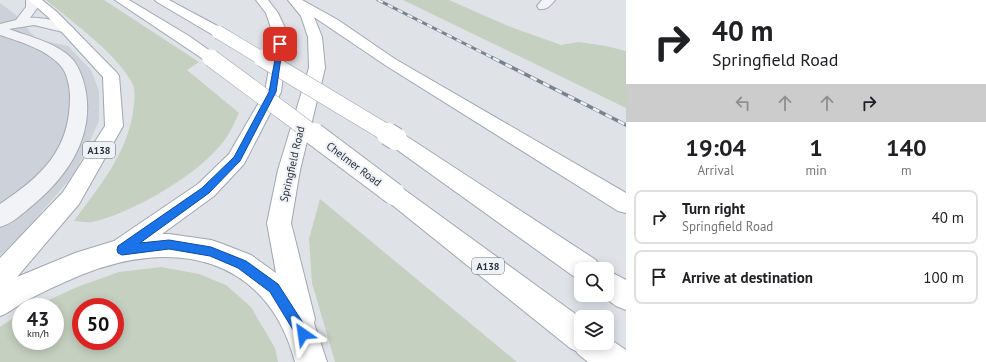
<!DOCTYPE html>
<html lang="en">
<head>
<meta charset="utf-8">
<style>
  body { margin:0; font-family:"PT Sans",sans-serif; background:#f2f2f2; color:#202124; height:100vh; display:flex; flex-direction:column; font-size:15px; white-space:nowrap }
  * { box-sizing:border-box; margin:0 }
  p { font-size:13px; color:#757577 }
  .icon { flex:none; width:22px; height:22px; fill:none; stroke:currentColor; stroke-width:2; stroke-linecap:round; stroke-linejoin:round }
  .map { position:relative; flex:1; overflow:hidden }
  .details { display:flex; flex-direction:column; background:#fff; width:360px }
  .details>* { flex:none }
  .hud { background:#fff; color:#202124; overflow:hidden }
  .controls { position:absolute; left:574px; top:262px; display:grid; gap:8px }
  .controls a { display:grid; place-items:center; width:40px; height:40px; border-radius:8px; background:#fff; box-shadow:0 2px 10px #0003; font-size:20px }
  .speed { position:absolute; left:12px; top:298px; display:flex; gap:8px; font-size:20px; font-weight:700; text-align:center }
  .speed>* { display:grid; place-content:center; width:52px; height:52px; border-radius:50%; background:#fff; box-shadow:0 2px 10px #0003; line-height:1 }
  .speed small { font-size:10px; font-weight:400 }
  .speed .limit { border:6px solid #d22; background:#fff; color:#111 }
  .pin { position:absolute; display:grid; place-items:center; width:34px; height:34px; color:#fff; margin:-17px; border-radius:8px; box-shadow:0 2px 6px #0006 }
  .me { position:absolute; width:44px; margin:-22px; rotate:328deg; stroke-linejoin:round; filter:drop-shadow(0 0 3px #0008) }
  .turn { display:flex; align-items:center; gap:14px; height:84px; padding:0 20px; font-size:18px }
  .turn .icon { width:52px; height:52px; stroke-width:2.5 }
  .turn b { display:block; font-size:28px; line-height:34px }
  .lanes { display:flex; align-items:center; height:38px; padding:0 20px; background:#0003; justify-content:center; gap:20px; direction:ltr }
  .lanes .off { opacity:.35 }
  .eta { display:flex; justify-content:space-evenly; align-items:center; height:68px; text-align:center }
  .eta b { font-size:24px; font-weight:800; line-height:28px }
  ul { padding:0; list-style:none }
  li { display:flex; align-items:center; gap:12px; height:54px; margin:0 8px 6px; padding:0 12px; border:2px solid #e0e0e0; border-radius:8px }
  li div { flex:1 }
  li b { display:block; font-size:15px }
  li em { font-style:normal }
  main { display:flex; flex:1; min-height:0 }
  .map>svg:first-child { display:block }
  .built { fill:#cdd1d9 }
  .green { fill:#c5d0c0; fill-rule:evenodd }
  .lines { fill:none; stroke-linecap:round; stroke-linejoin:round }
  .minor-casing { stroke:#a5a9b1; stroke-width:2 }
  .major-casing { stroke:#9fa7b2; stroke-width:2 }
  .minor { fill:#f1f3f6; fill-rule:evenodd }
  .major { fill:#fff; fill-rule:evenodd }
  .rail-far1-casing { stroke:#798290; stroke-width:3 }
  .rail-casing { stroke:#798290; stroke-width:3.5 }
  .rail-far1 { stroke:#eef1f5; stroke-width:2; stroke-dasharray:5.5; stroke-linecap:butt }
  .rail { stroke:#eef1f5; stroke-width:2.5; stroke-dasharray:7; stroke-linecap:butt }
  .major-bridge-far2-casing { stroke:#9fa7b2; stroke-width:14; stroke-linecap:butt }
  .major-bridge-far1-casing { stroke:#9fa7b2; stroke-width:18; stroke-linecap:butt }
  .major-bridge-casing { stroke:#9fa7b2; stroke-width:24; stroke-linecap:butt }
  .major-bridge-far2 { stroke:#fff; stroke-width:13 }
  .major-bridge-far1 { stroke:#fff; stroke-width:17 }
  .major-bridge { stroke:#fff; stroke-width:22 }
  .route { fill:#1a73e8; stroke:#114b97 }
  .labels { text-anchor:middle; stroke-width:4; stroke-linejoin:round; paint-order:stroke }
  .shield { fill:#eef1f5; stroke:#646a74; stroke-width:1 }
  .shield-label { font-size:10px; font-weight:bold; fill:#29303d }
  .street-label { font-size:11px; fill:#29303d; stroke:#eef1f5 }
</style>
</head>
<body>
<main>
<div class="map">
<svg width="626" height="362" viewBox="0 0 626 362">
  <rect width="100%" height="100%" fill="#dfe2e7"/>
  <!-- built -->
  <path class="built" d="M 0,3 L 16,15 L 36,39 L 68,46 L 91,70 L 99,91 L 99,121 L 75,173 L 18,239 L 0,255 Z"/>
  <!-- green -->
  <g class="green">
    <path d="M 46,0 L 104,0 L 199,62 L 187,70 L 239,113 C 235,121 231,131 226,138 C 202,173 133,213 92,222 C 86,223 80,221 74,221 C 98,188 127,154 133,112 C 134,104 136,93 133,85 C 121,57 70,20 46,0 Z"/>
    <path d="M 403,0 L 449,0 L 508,26 L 561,45 L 579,42 L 606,46 L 626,51 L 626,108 Z"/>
    <path d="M 320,199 L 517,362 L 335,362 L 312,283 L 309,239 Z"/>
    <path d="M 161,267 L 199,274 L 226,285 L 251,307 L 275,348 L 278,362 L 0,362 L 0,327 L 19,314 L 21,313 L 21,341 L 55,341 L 55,307 L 34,307 L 77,287 L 119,272 ZM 81,307 L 115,307 L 115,341 L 81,341 Z"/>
  </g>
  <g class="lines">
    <!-- minor casing -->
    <g class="minor-casing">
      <g id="minor">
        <path d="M 26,0 L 38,0 L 38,7 L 30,18 C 39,17 69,22 74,29 L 72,32 L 67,33 L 34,25 L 9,29 C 30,37 59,43 74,61 C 82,73 86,87 87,101 C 90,144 64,179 33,205 C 22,214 13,223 0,227 L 0,204 C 42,176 70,150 70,97 C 70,87 67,72 60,65 C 45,49 21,42 0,35 L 0,24 L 16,20 L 26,7 Z"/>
        <path d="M 542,0 L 555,0 C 550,6 547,10 539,9 L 537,6 Z"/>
      </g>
    </g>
    <!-- major casing -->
    <g class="major-casing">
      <g id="major">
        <path d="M 29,0 L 42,0 L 57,12 L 117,73 L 119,76 L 123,126 L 79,204 L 17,277 L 75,253 L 114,241 L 198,184 L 229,154 L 265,92 L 273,44 L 271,28 L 266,13 L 256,0 L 268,0 L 278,13 L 285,28 L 287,44 L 281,92 L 244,164 L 214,196 L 162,234 L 169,234 L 211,240 L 220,243 L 251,255 L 276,273 L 267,223 L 278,170 L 309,68 L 308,37 L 301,16 L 288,0 L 302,0 L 338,20 L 395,59 L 626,193 L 626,213 L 618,211 L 385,65 L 314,17 L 322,37 L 325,68 L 300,170 L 291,223 L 315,319 L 314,323 L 327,362 L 295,362 C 267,256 174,237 81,275 C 62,283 42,292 24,302 C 15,307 9,313 0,316 L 0,258 L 63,192 L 105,126 L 103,77 L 49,18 Z"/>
        <path d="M 115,0 L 129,0 L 189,36 L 213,53 L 215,56 L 213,59 L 208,60 L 203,59 Z"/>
        <path d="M 155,0 L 169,0 L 223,29 L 225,32 L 223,35 L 213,35 L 157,2 Z"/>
        <path d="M 396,133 L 403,134 L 596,260 L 600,269 L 581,269 L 581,280 L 576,278 L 389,144 L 386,139 L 389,134 Z"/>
        <path d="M 394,185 L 402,188 L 581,318 L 581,343 L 607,343 L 607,337 L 626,350 L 626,362 L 588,362 L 578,354 L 576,351 L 570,348 L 386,200 L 383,194 L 386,188 Z"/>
        <path d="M 607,270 L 626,280 L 626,310 L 616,306 L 601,295 L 607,295 Z"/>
      </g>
    </g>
    <!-- minor -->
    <use href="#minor" class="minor"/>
    <!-- major -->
    <use href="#major" class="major"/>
    <!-- rail-far1 casing -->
    <g class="rail-far1-casing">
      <path id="rail-far1" d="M 378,0 L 495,59"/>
    </g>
    <!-- rail casing -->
    <g class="rail-casing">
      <path id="rail" d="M 493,58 L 626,125"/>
    </g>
    <!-- rail-far1 -->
    <use href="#rail-far1" class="rail-far1"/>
    <!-- rail -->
    <use href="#rail" class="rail"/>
    <!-- major-bridge-far2 casing -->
    <g class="major-bridge-far2-casing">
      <g id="major-bridge-far2">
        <path d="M 218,32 L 263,59"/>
        <path d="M 208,56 L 212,59"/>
      </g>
    </g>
    <!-- major-bridge-far1 casing -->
    <g class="major-bridge-far1-casing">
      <g id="major-bridge-far1">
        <path d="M 211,58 L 315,135"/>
        <path d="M 262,58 L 390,135"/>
      </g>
    </g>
    <!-- major-bridge casing -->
    <g class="major-bridge-casing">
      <g id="major-bridge">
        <path d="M 314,134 L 394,194"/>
        <path d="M 388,134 L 396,139"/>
      </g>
    </g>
    <!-- major-bridge-far2 -->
    <use href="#major-bridge-far2" class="major-bridge-far2"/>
    <!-- major-bridge-far1 -->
    <use href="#major-bridge-far1" class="major-bridge-far1"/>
    <!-- major-bridge -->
    <use href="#major-bridge" class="major-bridge"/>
  </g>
  <!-- route -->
  <path class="route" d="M 278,43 L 283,44 L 276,92 L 240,161 L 209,193 L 140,243 L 169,240 L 211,247 L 246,261 L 278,284 L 307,329 L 309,334 L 307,338 L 303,340 L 298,338 L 270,292 L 238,268 L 210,256 L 169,249 L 122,255 L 118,253 L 117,250 L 118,246 L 202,188 L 234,157 L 269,92 Z"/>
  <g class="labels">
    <!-- shield labels -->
    <g class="shield">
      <rect x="83" y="142" width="32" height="16" rx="3"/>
      <rect x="472" y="258" width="32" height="16" rx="3"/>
    </g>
    <g class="shield-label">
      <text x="99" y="154">A138</text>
      <text x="488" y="270">A138</text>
    </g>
    <!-- street labels -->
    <g class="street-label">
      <text transform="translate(292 164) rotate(-77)" y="4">Springfield Road</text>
      <text transform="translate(354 164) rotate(37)" y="4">Chelmer Road</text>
    </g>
  </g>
</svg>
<div class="controls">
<a><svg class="icon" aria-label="search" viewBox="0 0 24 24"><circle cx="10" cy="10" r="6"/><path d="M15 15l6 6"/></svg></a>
<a><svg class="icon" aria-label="layers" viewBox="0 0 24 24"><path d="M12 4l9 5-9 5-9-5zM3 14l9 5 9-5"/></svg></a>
</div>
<div class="speed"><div>43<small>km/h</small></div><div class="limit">50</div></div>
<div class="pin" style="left:280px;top:44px;background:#d93025"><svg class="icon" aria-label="arrive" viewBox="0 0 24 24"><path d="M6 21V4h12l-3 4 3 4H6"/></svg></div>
<svg class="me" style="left:303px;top:334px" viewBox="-20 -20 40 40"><path d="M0-17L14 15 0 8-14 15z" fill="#1a73e8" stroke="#fff" stroke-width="4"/></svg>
</div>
<section class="details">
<div class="hud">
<div class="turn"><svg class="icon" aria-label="right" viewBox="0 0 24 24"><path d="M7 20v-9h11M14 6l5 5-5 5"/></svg><div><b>40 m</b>Springfield Road</div></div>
<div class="lanes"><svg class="icon off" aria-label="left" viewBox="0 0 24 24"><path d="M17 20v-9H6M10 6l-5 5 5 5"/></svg><svg class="icon off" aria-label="ahead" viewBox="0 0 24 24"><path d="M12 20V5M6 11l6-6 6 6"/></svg><svg class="icon off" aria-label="ahead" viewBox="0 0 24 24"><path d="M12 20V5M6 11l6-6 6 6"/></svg><svg class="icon" aria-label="right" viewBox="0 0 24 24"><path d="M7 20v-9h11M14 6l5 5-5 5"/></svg></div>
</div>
<div class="eta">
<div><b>19:04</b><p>Arrival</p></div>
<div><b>1</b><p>min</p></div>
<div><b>140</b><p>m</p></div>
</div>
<ul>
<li><svg class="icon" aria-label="right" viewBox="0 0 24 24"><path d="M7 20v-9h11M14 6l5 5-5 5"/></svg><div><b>Turn right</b><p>Springfield Road</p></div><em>40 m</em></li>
<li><svg class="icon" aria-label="arrive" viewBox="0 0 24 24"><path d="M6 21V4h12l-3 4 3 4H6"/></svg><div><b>Arrive at destination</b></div><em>100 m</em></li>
</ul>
</section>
</main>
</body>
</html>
